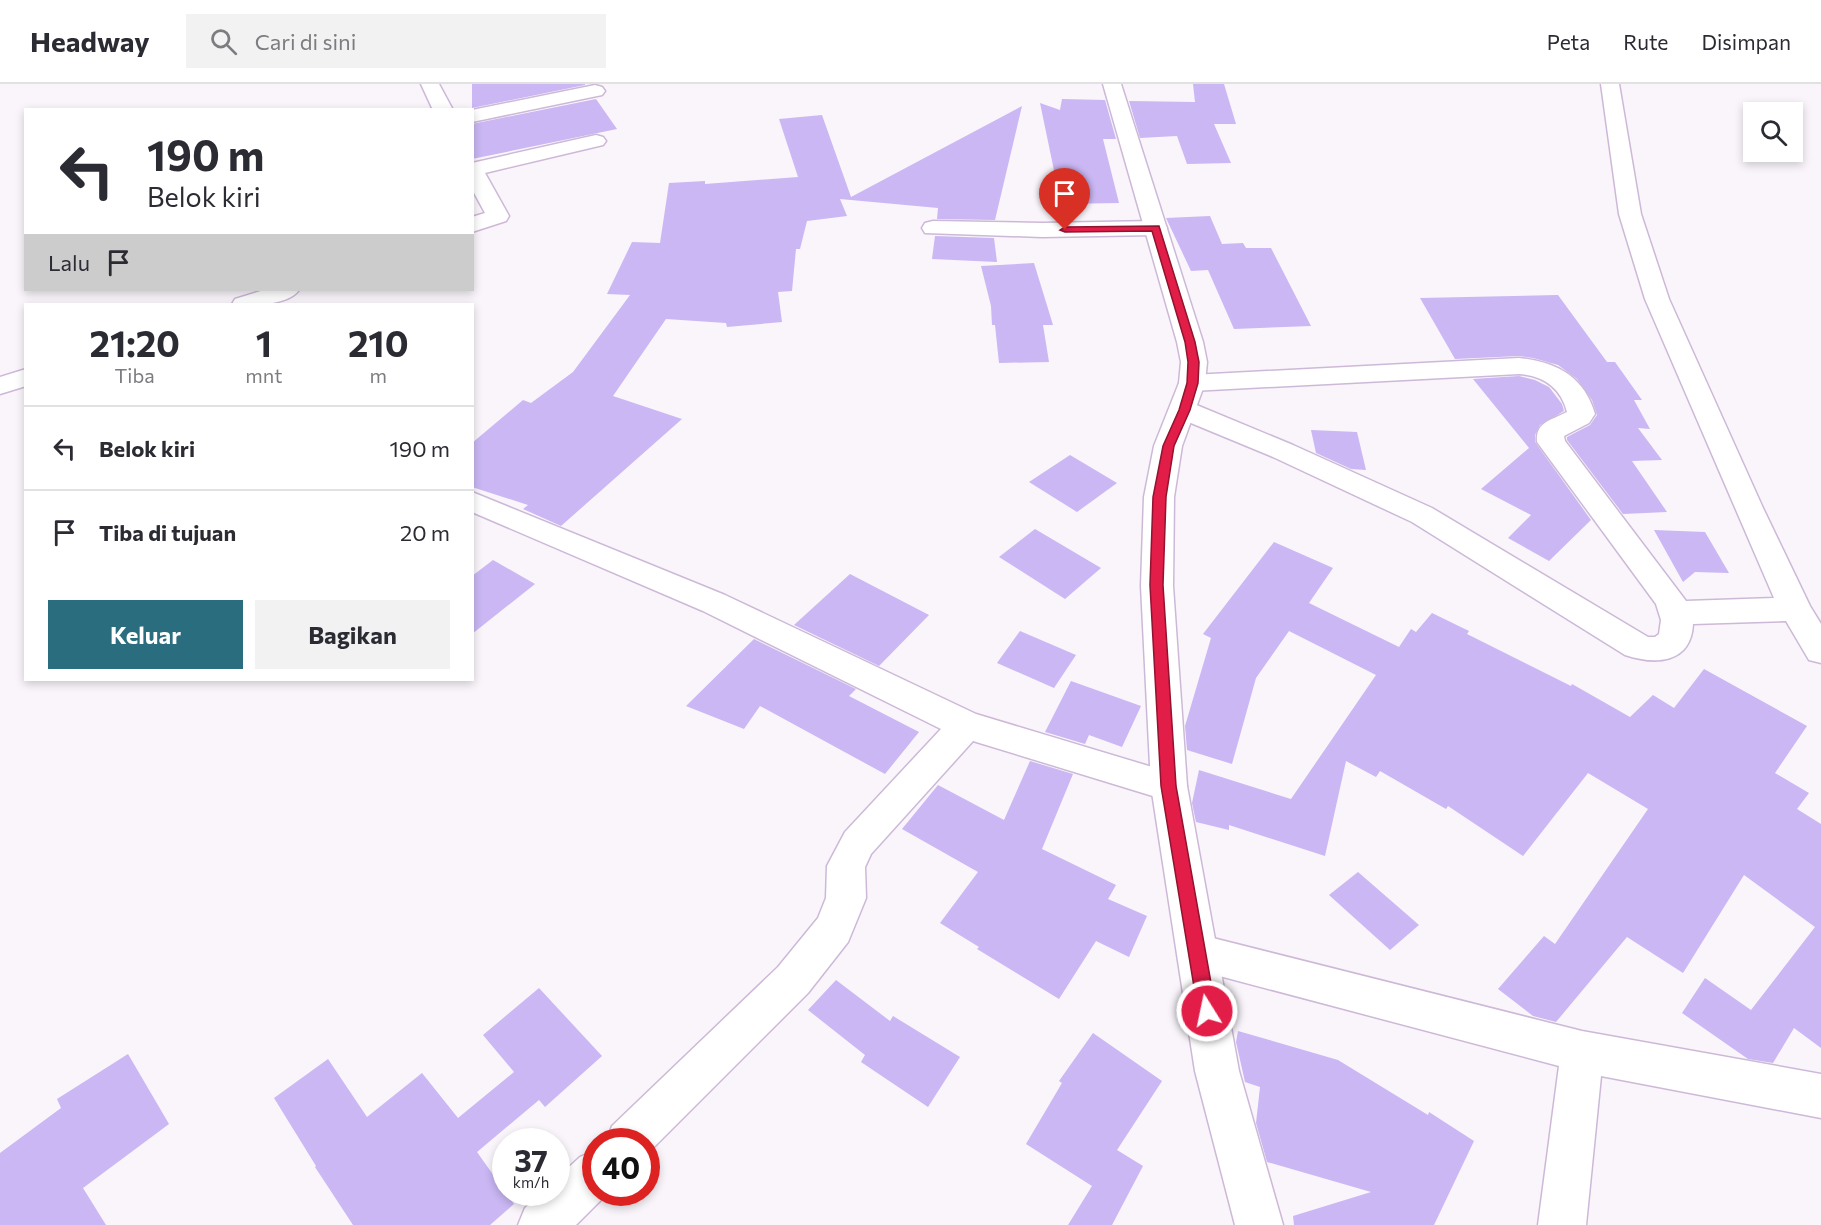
<!DOCTYPE html>
<html lang="id">
<head>
<meta charset="utf-8">
<style>
  body { margin:0; font-family:Commissioner,sans-serif; background:#f2f2f3; color:#2b2b33; height:100vh; display:flex; flex-direction:column; font-size:22px; white-space:nowrap }
  * { box-sizing:border-box; margin:0 }
  p { font-size:20px; color:#7c7c81 }
  .icon { flex:none; width:33px; height:33px; fill:none; stroke:currentColor; stroke-width:2; stroke-linecap:round; stroke-linejoin:round }
  .map { position:relative; flex:1; overflow:hidden }
  .sheet { position:absolute; left:24px; top:219px; width:450px; height:378px; display:flex; flex-direction:column; background:#fff; border-radius:0px; box-shadow:0 3px 9px #0003 }
  .sheet>* { flex:none }
  .banner { position:absolute; left:24px; top:24px; width:450px; height:183px; border-radius:0px; box-shadow:0 3px 9px #0003; background:#fff; color:#2b2b33; overflow:hidden }
  .buttons { position:absolute; left:1743px; top:18px; display:grid; gap:12px }
  .buttons a { display:grid; place-items:center; width:60px; height:60px; border-radius:0px; background:#fff; box-shadow:0 3px 9px #0003; font-size:30px }
  .speed { position:absolute; left:492px; top:1044px; display:flex; gap:12px; font-size:30px; font-weight:700; text-align:center }
  .speed>* { display:grid; place-content:center; width:78px; height:78px; border-radius:50%; background:#fff; box-shadow:0 3px 9px #0003; line-height:1 }
  .speed small { font-size:15px; font-weight:400 }
  .speed .limit { border:9px solid #d22; background:#fff; color:#111 }
  .pin { position:absolute; display:grid; place-items:center; width:51px; height:51px; color:#fff; margin:-62px -26px; border-radius:50% 50% 50% 0; rotate:-45deg; box-shadow:0 0 6px #0007 }
  .pin .icon { rotate:45deg }
  .me { position:absolute; width:66px; margin:-33px; rotate:350deg; stroke-linejoin:round; filter:drop-shadow(0 0 4px #0008) }
  .turn { display:flex; align-items:center; gap:21px; height:126px; padding:0 24px; font-size:27px }
  .turn .icon { width:78px; height:78px; stroke-width:2.5 }
  .turn b { display:block; font-size:42px; line-height:51px }
  .then { display:flex; align-items:center; height:57px; padding:0 24px; background:#0003; gap:12px; font-size:22px }
  .eta { display:flex; justify-content:space-evenly; align-items:center; height:102px; text-align:center }
  .eta b { font-size:36px; font-weight:700; line-height:42px }
  .cta { display:flex; gap:12px; margin-top:auto; padding:12px 24px }
  .cta a { flex:1; height:69px; border-radius:0px; background:#296d7e; color:#fff; font-size:24px; font-weight:700; line-height:69px; text-align:center }
  .cta a+a { background:#f2f2f3; color:#2b2b33 }
  ul { padding:0; list-style:none }
  li { display:flex; align-items:center; gap:18px; height:84px; padding:0 24px; border-top:2px solid #e1e1e2 }
  li div { flex:1 }
  li b { display:block; font-size:22px }
  li em { font-style:normal }
  header { display:flex; align-items:center; gap:36px; box-sizing:border-box; height:84px; padding:0 30px; background:#fff; border-bottom:2px solid #e1e1e2 }
  header strong { font-size:28px }
  nav { display:flex; gap:33px; margin-inline-start:auto; font-size:21px }
  .search { width:420px; height:54px; background:#f2f2f3; display:flex; align-items:center; gap:15px; box-sizing:border-box; padding:0 21px; border-radius:0px; color:#7c7c81; font-size:22px }
  .map>svg:first-child { display:block }
  .building { fill:#cab7f4 }
  .lines { fill:none; stroke-linecap:round; stroke-linejoin:round }
  .minor-casing { stroke:#cdb9d7; stroke-width:3 }
  .tertiary-casing { stroke:#cdb9d7; stroke-width:3 }
  .minor { fill:#fff; fill-rule:evenodd }
  .tertiary { fill:#fff; fill-rule:evenodd }
  .route { fill:#e11d48; stroke:#92132f; stroke-width:1.5 }
</style>
</head>
<body>
<header>
<strong>Headway</strong>
<div class="search"><svg class="icon" aria-label="search" viewBox="0 0 24 24"><circle cx="10" cy="10" r="6"/><path d="M15 15l6 6"/></svg>Cari di sini</div>
<nav><a>Peta</a><a>Rute</a><a>Disimpan</a></nav>
</header>
<div class="map">
<svg width="1821" height="1141" viewBox="0 0 1821 1141">
  <rect width="100%" height="100%" fill="#f9f5fb"/>
  <!-- building -->
  <g class="building">
    <path d="M 472,0 L 585,0 L 585,1 L 472,24 Z"/>
    <path d="M 1193,0 L 1224,0 L 1236,40 L 1214,40 L 1231,79 L 1187,80 L 1177,52 L 1140,54 L 1129,17 L 1195,18 Z"/>
    <path d="M 596,15 L 617,45 L 472,75 L 472,40 Z"/>
    <path d="M 1062,15 L 1105,16 L 1116,55 L 1103,55 L 1119,119 L 1061,120 L 1040,19 L 1060,26 Z"/>
    <path d="M 1022,22 L 995,136 L 937,135 L 938,124 L 840,115 L 847,132 L 807,137 L 800,165 L 796,165 L 792,207 L 778,208 L 782,238 L 727,243 L 726,239 L 666,235 L 613,312 L 682,335 L 561,442 L 523,425 L 528,421 L 472,403 L 472,359 L 523,316 L 531,319 L 573,288 L 630,211 L 607,210 L 632,158 L 660,159 L 669,99 L 705,97 L 705,100 L 798,93 L 779,35 L 822,31 L 851,113 Z"/>
    <path d="M 1210,132 L 1222,160 L 1243,159 L 1246,164 L 1271,164 L 1311,242 L 1234,245 L 1208,186 L 1191,187 L 1166,134 Z"/>
    <path d="M 935,152 L 994,154 L 997,178 L 932,175 Z"/>
    <path d="M 1034,179 L 1053,241 L 1043,241 L 1049,278 L 999,279 L 995,241 L 992,241 L 991,222 L 981,182 Z"/>
    <path d="M 1558,211 L 1607,278 L 1615,278 L 1642,316 L 1634,316 L 1650,345 L 1638,344 L 1662,376 L 1632,377 L 1667,428 L 1623,430 L 1567,356 L 1567,353 L 1590,341 L 1597,331 L 1592,316 L 1577,295 L 1558,281 L 1533,274 L 1519,272 L 1455,275 L 1420,214 Z"/>
    <path d="M 1519,292 L 1535,296 L 1549,303 L 1562,320 L 1564,327 L 1540,341 L 1535,351 L 1535,358 L 1591,436 L 1549,477 L 1508,454 L 1531,431 L 1481,405 L 1529,364 L 1473,295 Z"/>
    <path d="M 1311,346 L 1357,348 L 1366,386 L 1351,385 L 1316,369 Z"/>
    <path d="M 1070,371 L 1117,399 L 1077,428 L 1029,398 Z"/>
    <path d="M 1035,445 L 1101,484 L 1065,515 L 999,473 Z"/>
    <path d="M 1654,446 L 1705,448 L 1729,489 L 1695,488 L 1683,498 Z"/>
    <path d="M 1274,458 L 1333,484 L 1309,519 L 1399,563 L 1411,545 L 1416,548 L 1432,529 L 1469,547 L 1467,550 L 1571,602 L 1572,600 L 1630,633 L 1653,611 L 1674,624 L 1704,585 L 1807,642 L 1775,689 L 1809,709 L 1797,725 L 1821,740 L 1821,964 L 1794,944 L 1773,979 L 1748,975 L 1682,929 L 1705,894 L 1751,926 L 1815,843 L 1744,791 L 1683,889 L 1627,853 L 1556,938 L 1533,932 L 1498,905 L 1544,852 L 1555,860 L 1648,725 L 1588,689 L 1523,772 L 1448,722 L 1446,725 L 1380,687 L 1376,693 L 1346,677 L 1325,772 L 1229,741 L 1229,746 L 1196,738 L 1192,719 L 1199,686 L 1291,715 L 1376,591 L 1289,547 L 1256,594 L 1232,680 L 1187,666 L 1185,642 L 1211,554 L 1203,550 Z"/>
    <path d="M 493,476 L 535,500 L 472,550 L 472,492 Z"/>
    <path d="M 850,490 L 929,531 L 879,582 L 794,541 Z"/>
    <path d="M 1020,547 L 1076,571 L 1054,604 L 997,579 Z"/>
    <path d="M 754,555 L 856,605 L 849,612 L 919,648 L 885,690 L 760,622 L 744,645 L 686,622 Z"/>
    <path d="M 1071,597 L 1141,622 L 1122,663 L 1089,651 L 1085,660 L 1045,648 Z"/>
    <path d="M 1030,677 L 1073,690 L 1042,765 L 1116,801 L 1108,815 L 1147,832 L 1129,873 L 1096,857 L 1059,915 L 977,865 L 979,863 L 940,839 L 978,788 L 902,745 L 938,701 L 1004,736 Z"/>
    <path d="M 1358,788 L 1419,841 L 1390,866 L 1329,811 Z"/>
    <path d="M 836,896 L 890,937 L 893,932 L 960,973 L 928,1023 L 861,978 L 865,971 L 808,926 Z"/>
    <path d="M 539,904 L 602,972 L 545,1023 L 539,1016 L 477,1068 L 514,1120 L 490,1141 L 353,1141 L 315,1083 L 316,1082 L 274,1014 L 328,975 L 367,1033 L 422,989 L 458,1034 L 514,988 L 483,951 Z"/>
    <path d="M 1238,947 L 1338,976 L 1428,1031 L 1429,1028 L 1474,1057 L 1434,1141 L 1294,1141 L 1293,1132 L 1371,1108 L 1267,1078 L 1256,1039 L 1260,1003 L 1245,998 L 1236,958 Z"/>
    <path d="M 1093,949 L 1162,997 L 1117,1066 L 1143,1082 L 1112,1141 L 1068,1141 L 1092,1102 L 1026,1060 L 1062,999 L 1059,997 Z"/>
    <path d="M 128,970 L 169,1040 L 83,1104 L 106,1141 L 0,1141 L 0,1069 L 61,1024 L 57,1015 Z"/>
  </g>
  <g class="lines">
    <!-- minor casing -->
    <g class="minor-casing">
      <g id="minor">
        <path d="M 421,0 L 439,0 L 453,26 L 433,26 Z"/>
        <path d="M 1601,0 L 1619,0 L 1641,130 L 1669,215 L 1763,424 L 1810,522 L 1821,540 L 1821,579 L 1809,576 L 1786,537 L 1693,540 C 1691,580 1655,581 1625,571 L 1412,438 L 1273,373 L 1174,332 L 1171,326 L 1174,320 L 1184,318 L 1194,320 L 1293,361 L 1432,424 L 1648,553 L 1655,553 L 1659,550 L 1661,536 L 1656,520 L 1537,358 C 1535,338 1552,336 1567,328 C 1561,304 1544,292 1519,290 L 1192,307 L 1183,305 L 1179,299 L 1183,293 L 1192,291 L 1519,274 C 1556,278 1584,292 1595,330 L 1589,339 L 1564,352 L 1565,357 L 1686,517 L 1774,514 L 1645,215 L 1619,130 Z"/>
        <path d="M 595,1 L 602,3 L 605,7 L 602,11 L 472,38 L 472,26 Z"/>
        <path d="M 596,51 L 603,53 L 606,57 L 603,61 L 485,89 L 509,132 L 506,137 L 472,148 L 472,133 L 485,129 L 472,105 L 472,79 Z"/>
        <path d="M 933,137 L 1042,139 L 1156,137 L 1164,139 L 1167,144 L 1164,149 L 1156,151 L 1042,153 L 925,149 L 922,144 L 925,139 Z"/>
        <path d="M 264,206 L 299,206 C 288,222 249,222 232,220 L 235,215 Z"/>
        <path d="M 26,285 L 26,302 L 0,310 L 0,293 Z"/>
        <path d="M 472,408 L 725,511 L 976,630 L 1182,692 L 1187,702 L 1182,712 L 1169,717 L 973,657 L 871,770 L 865,783 L 866,814 L 848,858 L 808,909 L 646,1071 L 646,1058 L 606,1058 L 612,1042 L 778,883 L 818,834 L 826,814 L 827,782 L 845,748 L 941,645 L 703,527 L 472,428 Z"/>
        <path d="M 1197,850 L 1582,947 L 1821,990 L 1821,1034 L 1601,992 L 1586,1141 L 1538,1141 L 1559,982 L 1197,886 L 1183,881 L 1177,868 L 1183,855 Z"/>
        <path d="M 596,1066 L 596,1108 L 609,1108 L 576,1141 L 518,1141 L 525,1124 L 542,1108 L 556,1108 L 556,1095 L 580,1073 Z"/>
      </g>
    </g>
    <!-- tertiary casing -->
    <g class="tertiary-casing">
      <path id="tertiary" d="M 1103,0 L 1121,0 L 1203,258 L 1207,278 L 1205,299 L 1182,362 L 1174,413 L 1173,502 L 1187,702 L 1239,987 L 1283,1141 L 1235,1141 L 1195,987 L 1151,702 L 1141,502 L 1144,413 L 1154,362 L 1179,299 L 1181,278 L 1177,258 Z"/>
    </g>
    <!-- minor -->
    <use href="#minor" class="minor"/>
    <!-- tertiary -->
    <use href="#tertiary" class="tertiary"/>
  </g>
  <!-- route -->
  <path class="route" d="M 1159,142 L 1195,258 L 1199,278 L 1198,299 L 1190,326 L 1174,362 L 1166,413 L 1163,501 L 1176,702 L 1216,927 L 1213,933 L 1207,935 L 1201,933 L 1198,927 L 1161,702 L 1150,501 L 1153,413 L 1163,362 L 1179,326 L 1187,299 L 1188,278 L 1185,258 L 1152,147 L 1065,148 L 1060,146 L 1065,143 Z"/>
</svg>
<div class="buttons">
<a><svg class="icon" aria-label="search" viewBox="0 0 24 24"><circle cx="10" cy="10" r="6"/><path d="M15 15l6 6"/></svg></a>
</div>
<div class="speed"><div>37<small>km/h</small></div><div class="limit">40</div></div>
<div class="pin" style="left:1065px;top:146px;background:#d93025"><svg class="icon" aria-label="arrive" viewBox="0 0 24 24"><path d="M6 21V4h12l-3 4 3 4H6"/></svg></div>
<svg class="me" style="left:1207px;top:927px" viewBox="-20 -20 40 40"><circle r="17" fill="#e11d48" stroke="#fff" stroke-width="3"/><path d="M0-11L8 9 0 5-8 9z" fill="#fff"/></svg>
<div class="banner">
<div class="turn"><svg class="icon" aria-label="left" viewBox="0 0 24 24"><path d="M17 20v-9H6M10 6l-5 5 5 5"/></svg><div><b>190 m</b>Belok kiri</div></div>
<div class="then">Lalu<svg class="icon" aria-label="arrive" viewBox="0 0 24 24"><path d="M6 21V4h12l-3 4 3 4H6"/></svg></div>
</div>
<section class="sheet">
<div class="eta">
<div><b>21:20</b><p>Tiba</p></div>
<div><b>1</b><p>mnt</p></div>
<div><b>210</b><p>m</p></div>
</div>
<ul>
<li><svg class="icon" aria-label="left" viewBox="0 0 24 24"><path d="M17 20v-9H6M10 6l-5 5 5 5"/></svg><div><b>Belok kiri</b></div><em>190 m</em></li>
<li><svg class="icon" aria-label="arrive" viewBox="0 0 24 24"><path d="M6 21V4h12l-3 4 3 4H6"/></svg><div><b>Tiba di tujuan</b></div><em>20 m</em></li>
</ul>
<div class="cta"><a>Keluar</a><a>Bagikan</a></div>
</section>
</div>
</body>
</html>
